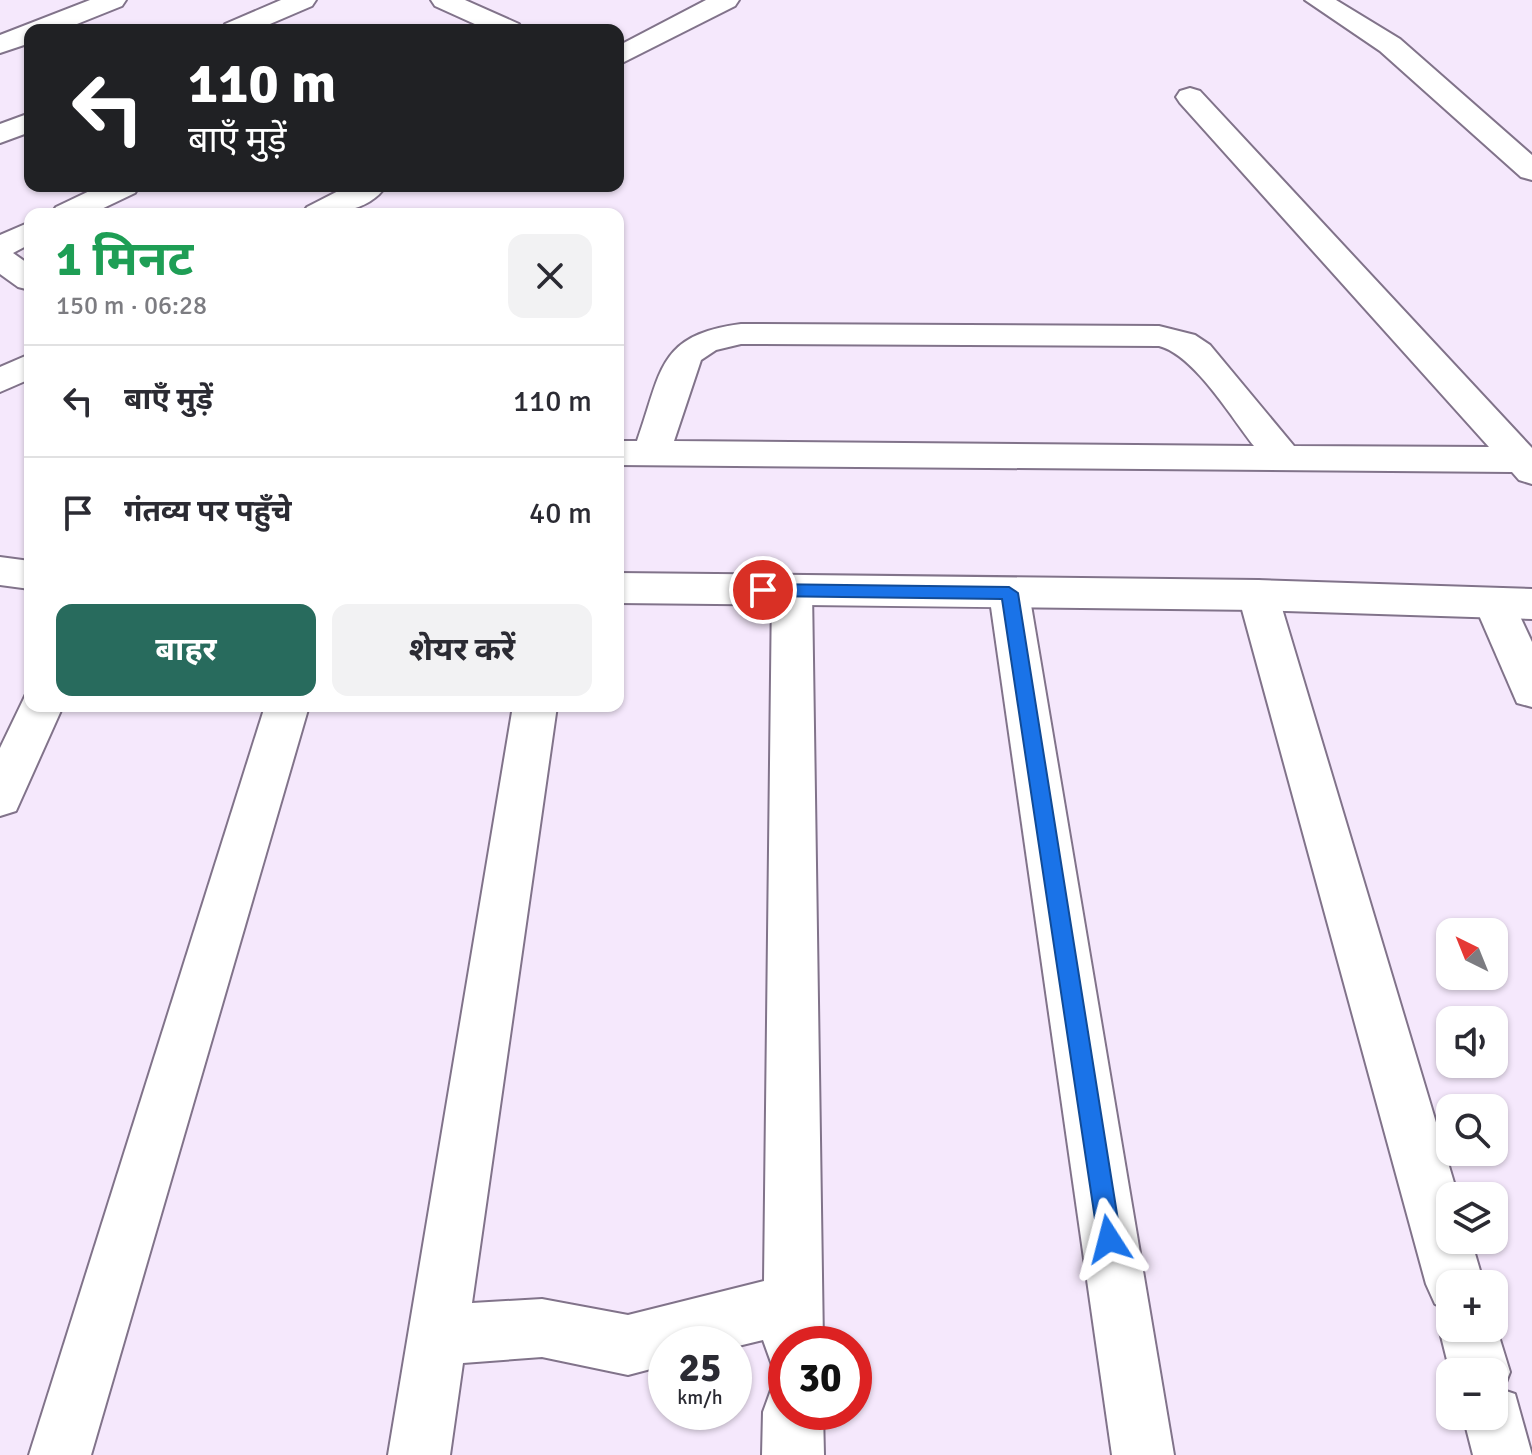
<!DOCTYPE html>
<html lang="hi">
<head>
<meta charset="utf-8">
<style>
  body { margin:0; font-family:Signika,"Noto Sans Devanagari",sans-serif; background:#f2f2f3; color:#2b2b33; height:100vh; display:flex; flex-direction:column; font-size:30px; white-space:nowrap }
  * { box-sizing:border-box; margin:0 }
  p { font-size:26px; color:#7c7c81 }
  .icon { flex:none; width:44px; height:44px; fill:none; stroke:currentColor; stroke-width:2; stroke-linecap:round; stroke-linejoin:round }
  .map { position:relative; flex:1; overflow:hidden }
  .panel { position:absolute; left:24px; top:208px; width:600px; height:504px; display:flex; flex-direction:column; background:#fff; border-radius:16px; box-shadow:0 2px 6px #0004 }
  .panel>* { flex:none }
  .banner { position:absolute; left:24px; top:24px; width:600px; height:168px; border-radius:16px; box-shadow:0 2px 6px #0004; background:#202124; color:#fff; overflow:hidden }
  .needle { width:52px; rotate:317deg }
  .buttons { position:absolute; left:1436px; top:918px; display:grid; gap:16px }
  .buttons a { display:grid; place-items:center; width:72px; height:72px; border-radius:16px; background:#fff; box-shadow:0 2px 6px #0004; font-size:40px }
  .speed { position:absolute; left:648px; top:1326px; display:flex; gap:16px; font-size:40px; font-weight:700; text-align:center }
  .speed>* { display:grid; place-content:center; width:104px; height:104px; border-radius:50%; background:#fff; box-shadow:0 2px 6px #0004; line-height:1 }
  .speed small { font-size:20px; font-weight:400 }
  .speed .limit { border:12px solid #d22; background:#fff; color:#111 }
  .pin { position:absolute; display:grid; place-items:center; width:68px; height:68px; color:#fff; margin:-34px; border:4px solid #fff; border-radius:50%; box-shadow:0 2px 8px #0007 }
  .me { position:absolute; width:88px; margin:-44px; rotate:351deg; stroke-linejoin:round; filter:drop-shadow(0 0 6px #0008) }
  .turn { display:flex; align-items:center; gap:28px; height:168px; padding:0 32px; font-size:36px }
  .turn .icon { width:104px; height:104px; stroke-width:2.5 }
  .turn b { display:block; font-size:56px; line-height:68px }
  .round { display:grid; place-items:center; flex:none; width:84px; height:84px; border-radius:16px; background:#f2f2f3 }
  .head { display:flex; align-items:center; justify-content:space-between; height:136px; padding:0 32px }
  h1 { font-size:48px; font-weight:700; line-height:60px; color:#1e9e55 }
  .button { display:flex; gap:16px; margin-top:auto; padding:16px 32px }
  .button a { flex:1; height:92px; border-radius:16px; background:#286b5d; color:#fff; font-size:32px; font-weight:700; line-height:92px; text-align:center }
  .button a+a { background:#f2f2f3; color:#2b2b33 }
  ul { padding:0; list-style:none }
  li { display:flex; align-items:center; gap:24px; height:112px; padding:0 32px; border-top:2px solid #e1e1e2 }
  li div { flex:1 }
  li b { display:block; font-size:30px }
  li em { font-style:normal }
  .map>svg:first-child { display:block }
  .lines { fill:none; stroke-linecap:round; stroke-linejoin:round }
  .minor-casing { stroke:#81738a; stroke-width:4 }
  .tertiary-casing { stroke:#81738a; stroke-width:4 }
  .minor { fill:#fff; fill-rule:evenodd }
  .tertiary { fill:#fff; fill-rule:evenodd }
  .route { fill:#1a73e8; stroke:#114b97; stroke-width:2 }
</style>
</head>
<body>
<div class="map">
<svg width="1532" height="1455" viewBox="0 0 1532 1455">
  <rect width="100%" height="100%" fill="#f5e8fc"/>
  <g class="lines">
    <!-- minor casing -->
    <g class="minor-casing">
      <g id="minor">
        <path d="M 90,0 L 126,0 L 122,6 L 62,30 L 30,30 L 30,43 L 0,53 L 0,35 Z"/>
        <path d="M 281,0 L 316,0 L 312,6 L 256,30 L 221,30 L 225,24 Z"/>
        <path d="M 431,0 L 465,0 L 519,24 L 523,30 L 488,30 L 435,6 Z"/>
        <path d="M 706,0 L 739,0 L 735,6 L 618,65 L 618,46 Z"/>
        <path d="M 1190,88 L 1200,91 L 1532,448 L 1532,484 L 1519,480 L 1512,472 L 618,465 L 618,441 L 637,441 C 662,371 657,335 741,324 L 1159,326 L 1195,335 L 1210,345 L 1294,446 L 1489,447 L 1180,103 L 1176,97 L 1180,91 ZM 741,344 L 1159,346 C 1194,355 1231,417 1254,446 L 674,441 L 701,360 L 716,350 Z"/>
        <path d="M 30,113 L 30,132 L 0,143 L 0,124 Z"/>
        <path d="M 100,186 L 139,186 L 135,193 L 91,214 L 51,214 L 56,207 Z"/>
        <path d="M 348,186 L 386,186 C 368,213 331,214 302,214 L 307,207 Z"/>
        <path d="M 30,222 L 30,244 L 13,253 L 30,265 L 30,290 L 18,287 L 0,274 L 0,235 Z"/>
        <path d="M 30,354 L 30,379 L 0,392 L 0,367 Z"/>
        <path d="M 792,575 L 806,580 L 812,590 L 823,1344 L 786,1344 L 786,1371 L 772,1365 L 763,1340 L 734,1347 L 734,1344 L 666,1344 L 666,1365 L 628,1375 L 542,1357 L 463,1363 L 450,1455 L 388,1455 L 513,706 L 557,706 L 472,1303 L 542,1299 L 628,1315 L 764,1281 L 772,590 L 778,580 Z"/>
        <path d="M 1009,578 L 1023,583 L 1029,593 L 1174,1455 L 1112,1455 L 989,593 L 995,583 Z"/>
        <path d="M 1258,580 L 1272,585 L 1278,595 L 1458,1196 L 1450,1196 L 1450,1240 L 1471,1240 L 1484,1284 L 1450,1284 L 1450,1328 L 1494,1328 L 1494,1320 L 1510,1372 L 1503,1390 L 1515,1394 L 1532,1455 L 1473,1455 L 1463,1416 L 1494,1416 L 1494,1372 L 1450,1372 L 1439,1328 L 1446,1309 L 1435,1304 L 1426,1284 L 1238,595 L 1244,585 Z"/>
        <path d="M 1496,591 L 1510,595 L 1532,642 L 1532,707 L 1517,703 L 1475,606 L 1482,595 Z"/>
        <path d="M 30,693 L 30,706 L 63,706 L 16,811 L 0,816 L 0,748 L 26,694 Z"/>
        <path d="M 265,706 L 309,706 L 91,1455 L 29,1455 Z"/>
        <path d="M 786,1384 L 786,1412 L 823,1412 L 824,1455 L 762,1455 L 763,1412 L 771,1390 Z"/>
      </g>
    </g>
    <!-- tertiary casing -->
    <g class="tertiary-casing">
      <g id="tertiary">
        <path d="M 1305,0 L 1336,0 L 1400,39 L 1532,155 L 1532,180 L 1521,177 L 1380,51 Z"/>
        <path d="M 0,557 L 30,561 L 30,589 L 0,585 Z"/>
        <path d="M 618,573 L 1258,580 L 1532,589 L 1532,619 L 1258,610 L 618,603 Z"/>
      </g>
    </g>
    <!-- minor -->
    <use href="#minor" class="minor"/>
    <!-- tertiary -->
    <use href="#tertiary" class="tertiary"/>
  </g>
  <!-- route -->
  <path class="route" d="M 763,584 L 1009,587 L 1018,593 L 1121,1239 L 1118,1248 L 1109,1251 L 1101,1248 L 1098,1239 L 1002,599 L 763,596 L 755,590 Z"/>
</svg>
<div class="buttons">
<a><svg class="needle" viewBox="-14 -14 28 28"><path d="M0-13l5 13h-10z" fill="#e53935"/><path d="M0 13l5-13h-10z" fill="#7c7c81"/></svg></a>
<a><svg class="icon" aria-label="sound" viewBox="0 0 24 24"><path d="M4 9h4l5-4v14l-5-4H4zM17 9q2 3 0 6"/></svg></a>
<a><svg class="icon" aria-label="search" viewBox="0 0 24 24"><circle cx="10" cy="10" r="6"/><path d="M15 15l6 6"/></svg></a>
<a><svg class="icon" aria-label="layers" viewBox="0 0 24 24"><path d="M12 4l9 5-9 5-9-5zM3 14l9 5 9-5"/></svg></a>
<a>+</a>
<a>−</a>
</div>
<div class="speed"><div>25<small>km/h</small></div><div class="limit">30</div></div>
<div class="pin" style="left:763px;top:590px;background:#d93025"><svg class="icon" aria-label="arrive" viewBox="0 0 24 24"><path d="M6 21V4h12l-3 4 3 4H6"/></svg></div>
<svg class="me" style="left:1109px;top:1239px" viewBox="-20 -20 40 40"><path d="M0-17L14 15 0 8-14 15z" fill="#1a73e8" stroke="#fff" stroke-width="4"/></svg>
<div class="banner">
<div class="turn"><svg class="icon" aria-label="left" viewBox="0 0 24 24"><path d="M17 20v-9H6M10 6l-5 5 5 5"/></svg><div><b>110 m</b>बाएँ मुड़ें</div></div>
</div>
<section class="panel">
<div class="head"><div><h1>1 मिनट</h1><p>150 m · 06:28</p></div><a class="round"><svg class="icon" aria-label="close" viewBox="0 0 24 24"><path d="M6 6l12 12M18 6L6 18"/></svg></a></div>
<ul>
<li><svg class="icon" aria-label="left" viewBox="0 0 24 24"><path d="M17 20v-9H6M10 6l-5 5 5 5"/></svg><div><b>बाएँ मुड़ें</b></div><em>110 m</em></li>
<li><svg class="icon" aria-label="arrive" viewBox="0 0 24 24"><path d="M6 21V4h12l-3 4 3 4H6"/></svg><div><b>गंतव्य पर पहुँचे</b></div><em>40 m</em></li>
</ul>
<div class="button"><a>बाहर</a><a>शेयर करें</a></div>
</section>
</div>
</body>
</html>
